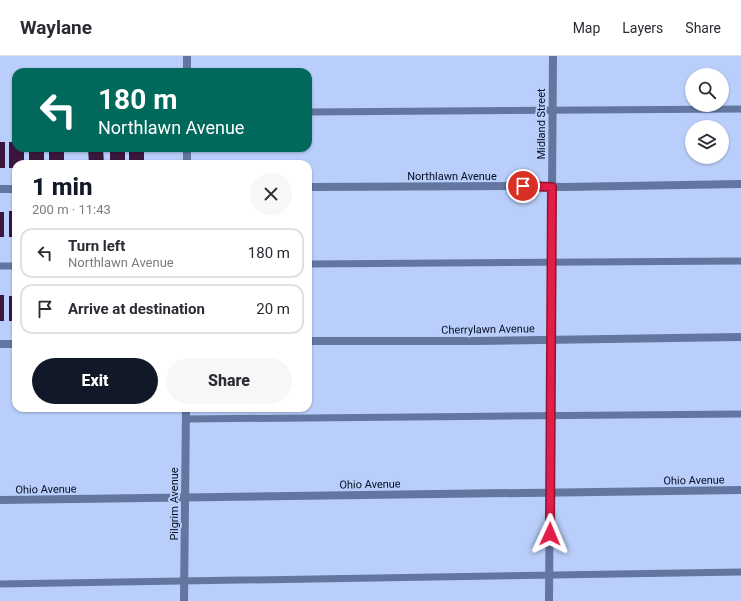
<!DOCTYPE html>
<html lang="en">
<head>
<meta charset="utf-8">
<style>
  body { margin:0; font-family:Roboto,sans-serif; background:#f7f7f7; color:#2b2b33; height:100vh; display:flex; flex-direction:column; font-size:15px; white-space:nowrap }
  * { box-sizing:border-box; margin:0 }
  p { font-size:13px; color:#7c7c81 }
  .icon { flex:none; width:22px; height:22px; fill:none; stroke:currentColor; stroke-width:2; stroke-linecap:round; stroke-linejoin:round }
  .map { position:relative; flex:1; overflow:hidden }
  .panel { position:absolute; left:12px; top:104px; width:300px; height:252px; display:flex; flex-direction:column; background:#fff; border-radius:12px; box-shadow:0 1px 3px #0004 }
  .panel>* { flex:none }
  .hud { position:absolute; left:12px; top:12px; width:300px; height:84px; border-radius:12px; box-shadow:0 1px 3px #0004; background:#00695c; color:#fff; overflow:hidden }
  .tools { position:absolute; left:685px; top:12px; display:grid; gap:8px }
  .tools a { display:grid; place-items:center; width:44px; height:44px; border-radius:50%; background:#fff; box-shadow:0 1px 3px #0004; font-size:20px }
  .pin { position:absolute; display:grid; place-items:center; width:34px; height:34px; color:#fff; margin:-17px; border:2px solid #fff; border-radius:50%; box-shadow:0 1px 4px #0007 }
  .me { position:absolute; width:44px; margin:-22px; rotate:1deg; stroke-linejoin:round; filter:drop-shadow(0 0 3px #0008) }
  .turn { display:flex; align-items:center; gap:14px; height:84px; padding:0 20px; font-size:18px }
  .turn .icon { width:52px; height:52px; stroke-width:2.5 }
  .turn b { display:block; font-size:28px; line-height:34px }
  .round { display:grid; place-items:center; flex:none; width:42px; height:42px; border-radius:21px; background:#f7f7f7 }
  .head { display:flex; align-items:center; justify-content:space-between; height:68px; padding:0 20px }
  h1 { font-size:24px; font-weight:800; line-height:30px; color:#111827 }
  .cta { display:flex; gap:8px; margin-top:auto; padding:8px 20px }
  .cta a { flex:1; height:46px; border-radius:24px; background:#111827; color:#fff; font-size:16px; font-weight:800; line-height:46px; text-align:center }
  .cta a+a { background:#f7f7f7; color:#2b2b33 }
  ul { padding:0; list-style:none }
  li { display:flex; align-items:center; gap:12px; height:50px; margin:0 8px 6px; padding:0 12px; border:2px solid #e1e1e2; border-radius:12px }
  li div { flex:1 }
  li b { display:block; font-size:15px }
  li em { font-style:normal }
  header { display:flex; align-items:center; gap:24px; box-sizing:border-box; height:56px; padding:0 20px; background:#fff; border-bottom:1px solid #e1e1e2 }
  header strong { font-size:19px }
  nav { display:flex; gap:22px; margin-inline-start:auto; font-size:14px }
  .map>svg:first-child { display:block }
  .building { fill:#3b173e }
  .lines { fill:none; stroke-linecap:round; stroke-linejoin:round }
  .service { stroke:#6376a0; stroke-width:7 }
  .minor { stroke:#6376a0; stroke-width:8 }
  .route-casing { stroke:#92132f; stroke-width:10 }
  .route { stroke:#e11d48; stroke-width:7 }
  .labels { text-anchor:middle; stroke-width:4; stroke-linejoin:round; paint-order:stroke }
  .street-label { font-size:11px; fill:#050c1f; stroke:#b9cefa }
</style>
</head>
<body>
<header>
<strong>Waylane</strong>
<nav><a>Map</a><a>Layers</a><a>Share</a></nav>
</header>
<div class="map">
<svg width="741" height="545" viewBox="0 0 741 545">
  <rect width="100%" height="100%" fill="#b9cefa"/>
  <!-- building -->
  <g class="building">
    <rect x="0" y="86" width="5" height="26"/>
    <path d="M 9,86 L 16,86 L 16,92 L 24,92 L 24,108 L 16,108 L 16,112 L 9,112 Z"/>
    <rect x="29" y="92" width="15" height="16"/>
    <rect x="49" y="92" width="15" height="16"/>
    <path d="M 88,92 L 103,92 L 104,108 L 89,108 Z"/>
    <rect x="110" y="92" width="15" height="16"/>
    <rect x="129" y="92" width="15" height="16"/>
    <rect x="9" y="155" width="7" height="26"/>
    <rect x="0" y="156" width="4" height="25"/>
    <rect x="0" y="239" width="4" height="26"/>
    <rect x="9" y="240" width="7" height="25"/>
  </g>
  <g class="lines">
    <!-- service -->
    <g class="service">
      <path d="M 308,56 L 741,53"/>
      <path d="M 308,208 L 741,205"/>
      <path d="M 0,210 L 16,210"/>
      <path d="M 186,363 C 371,360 556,361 741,358"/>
      <path d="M 0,528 L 741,516"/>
    </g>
    <!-- minor -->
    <g class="minor">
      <path d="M 187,16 L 187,0"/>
      <path d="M 187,108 L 187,92"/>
      <path d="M 308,131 L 538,130 L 564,131 L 741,128"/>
      <path d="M 0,133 L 16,133"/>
      <path d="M 308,285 L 477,285 L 741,281"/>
      <path d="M 0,288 L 16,288"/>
      <path d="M 0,444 L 741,434"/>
      <path d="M 184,545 L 186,352"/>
      <path d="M 549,545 L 553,0"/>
    </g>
  </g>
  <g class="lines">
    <!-- route casing -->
    <g class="route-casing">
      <path id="route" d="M 523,130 L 552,131 L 550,478"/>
    </g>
    <!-- route -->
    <use href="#route" class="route"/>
  </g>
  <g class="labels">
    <!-- street labels -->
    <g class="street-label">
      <text transform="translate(541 68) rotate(-90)" y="4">Midland Street</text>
      <text x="452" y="124">Northlawn Avenue</text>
      <text transform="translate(488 273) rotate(-1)" y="4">Cherrylawn Avenue</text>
      <text transform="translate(694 424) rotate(-1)" y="4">Ohio Avenue</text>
      <text transform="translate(370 428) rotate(-1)" y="4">Ohio Avenue</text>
      <text transform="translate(46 433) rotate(-1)" y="4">Ohio Avenue</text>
      <text transform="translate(174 448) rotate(-90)" y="4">Pilgrim Avenue</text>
    </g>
  </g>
</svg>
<div class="tools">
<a><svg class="icon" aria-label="search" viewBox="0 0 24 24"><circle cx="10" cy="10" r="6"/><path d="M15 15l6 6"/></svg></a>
<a><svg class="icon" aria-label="layers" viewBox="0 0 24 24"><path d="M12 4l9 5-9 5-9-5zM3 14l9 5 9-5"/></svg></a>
</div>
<div class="pin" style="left:523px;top:130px;background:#d93025"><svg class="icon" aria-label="arrive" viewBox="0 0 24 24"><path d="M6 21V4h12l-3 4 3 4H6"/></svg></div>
<svg class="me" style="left:550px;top:478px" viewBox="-20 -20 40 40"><path d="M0-17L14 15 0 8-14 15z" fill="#e11d48" stroke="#fff" stroke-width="4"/></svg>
<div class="hud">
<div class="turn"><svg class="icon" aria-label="left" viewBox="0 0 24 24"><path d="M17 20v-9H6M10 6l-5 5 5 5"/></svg><div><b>180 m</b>Northlawn Avenue</div></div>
</div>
<section class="panel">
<div class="head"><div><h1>1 min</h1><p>200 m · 11:43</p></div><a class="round"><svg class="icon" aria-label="close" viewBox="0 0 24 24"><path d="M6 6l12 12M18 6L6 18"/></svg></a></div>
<ul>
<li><svg class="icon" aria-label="left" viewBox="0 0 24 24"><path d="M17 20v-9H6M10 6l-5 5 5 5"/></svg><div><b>Turn left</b><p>Northlawn Avenue</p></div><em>180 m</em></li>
<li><svg class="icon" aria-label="arrive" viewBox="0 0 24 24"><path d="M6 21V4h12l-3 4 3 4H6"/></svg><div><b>Arrive at destination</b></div><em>20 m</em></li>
</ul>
<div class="cta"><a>Exit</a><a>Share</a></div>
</section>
</div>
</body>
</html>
